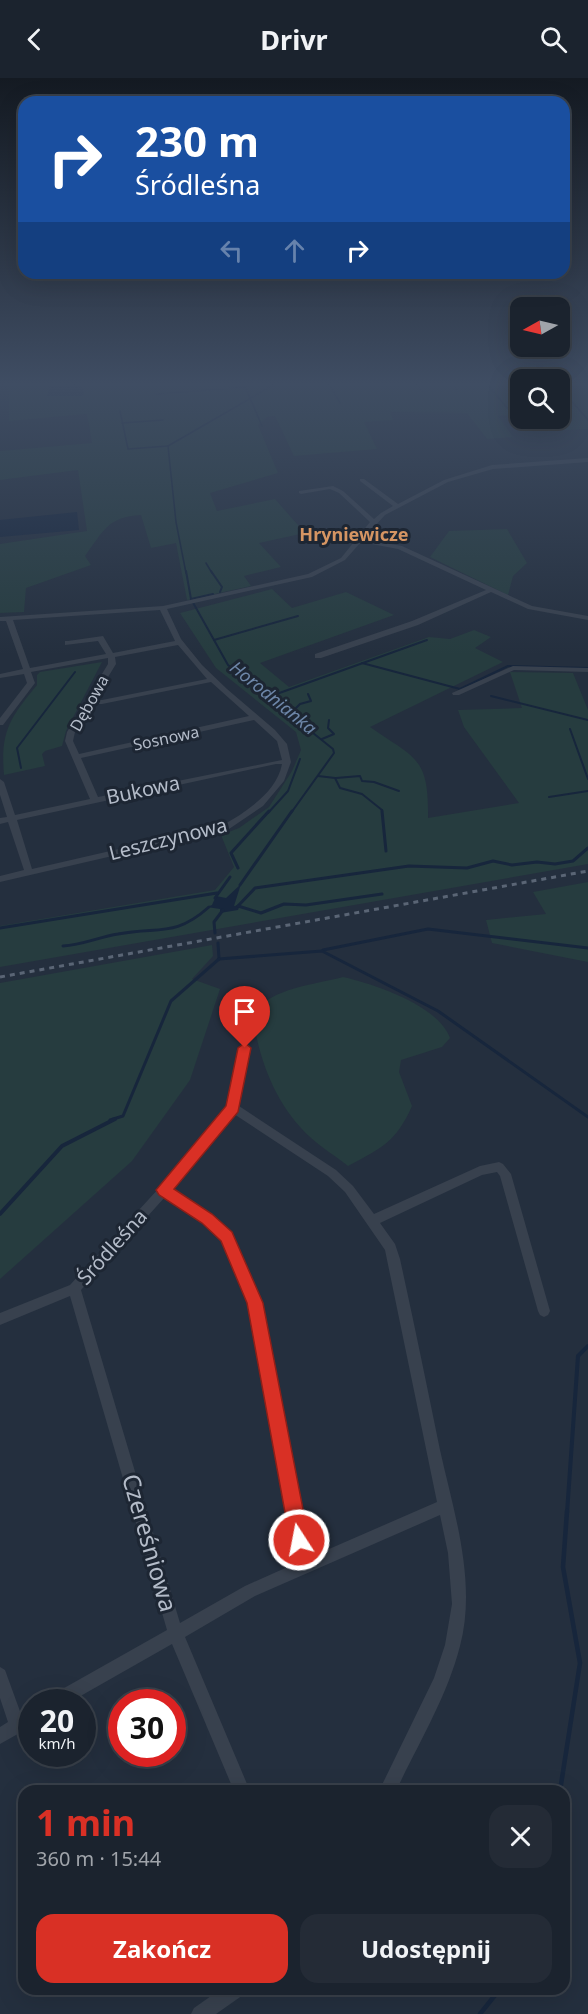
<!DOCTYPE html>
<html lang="pl">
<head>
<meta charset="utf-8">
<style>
  body { margin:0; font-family:"Noto Sans",sans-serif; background:#242b36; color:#f1f3f6; height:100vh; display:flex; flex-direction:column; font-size:22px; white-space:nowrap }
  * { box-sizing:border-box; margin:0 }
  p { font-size:20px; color:#a0a4aa }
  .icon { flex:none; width:33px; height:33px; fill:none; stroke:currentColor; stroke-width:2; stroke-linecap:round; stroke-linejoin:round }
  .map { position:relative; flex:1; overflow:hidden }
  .drawer { position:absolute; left:18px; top:1707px; width:552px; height:210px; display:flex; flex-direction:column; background:#1b232e; border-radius:18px; box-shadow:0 6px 24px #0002,0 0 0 2px #39404a }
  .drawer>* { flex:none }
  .hud { position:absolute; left:18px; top:18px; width:552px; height:183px; border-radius:18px; box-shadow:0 6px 24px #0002,0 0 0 2px #39404a; background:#1a4fa0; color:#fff; overflow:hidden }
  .needle { width:39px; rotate:262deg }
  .tools { position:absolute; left:510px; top:219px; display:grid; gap:12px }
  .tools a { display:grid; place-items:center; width:60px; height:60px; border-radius:12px; background:#1b232e; box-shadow:0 6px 24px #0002,0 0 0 2px #39404a; font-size:30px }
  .speed { position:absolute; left:18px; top:1611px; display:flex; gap:12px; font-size:30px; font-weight:700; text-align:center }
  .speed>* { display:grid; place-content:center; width:78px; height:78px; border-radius:50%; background:#1b232e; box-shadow:0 6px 24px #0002,0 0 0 2px #39404a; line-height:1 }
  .speed small { font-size:15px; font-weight:400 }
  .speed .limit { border:9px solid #d22; background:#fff; color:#111 }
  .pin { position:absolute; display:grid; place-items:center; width:51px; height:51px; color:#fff; margin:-62px -26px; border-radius:50% 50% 50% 0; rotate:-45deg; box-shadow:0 0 6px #0007 }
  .pin .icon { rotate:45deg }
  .me { position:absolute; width:66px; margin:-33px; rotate:349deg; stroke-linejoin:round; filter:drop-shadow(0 0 4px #0008) }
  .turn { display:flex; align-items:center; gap:21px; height:126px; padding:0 18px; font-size:27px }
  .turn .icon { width:78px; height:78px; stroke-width:2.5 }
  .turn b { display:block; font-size:42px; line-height:51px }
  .lanes { display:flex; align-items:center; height:57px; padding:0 18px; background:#0003; justify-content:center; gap:30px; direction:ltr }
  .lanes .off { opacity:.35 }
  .round { display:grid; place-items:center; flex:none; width:63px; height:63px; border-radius:18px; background:#242b36 }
  .overview { display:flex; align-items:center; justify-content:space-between; height:102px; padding:0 18px }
  h1 { font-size:36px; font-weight:700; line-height:45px; color:#d93025 }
  .button { display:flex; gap:12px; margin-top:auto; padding:12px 18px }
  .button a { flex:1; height:69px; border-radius:18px; background:#d93025; color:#fff; font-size:24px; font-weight:700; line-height:69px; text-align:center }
  .button a+a { background:#242b36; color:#f1f3f6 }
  header { display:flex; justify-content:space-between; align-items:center; height:78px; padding:0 18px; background:#1b232e; font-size:27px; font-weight:700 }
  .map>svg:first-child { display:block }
  .green { fill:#263c3f }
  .water { fill:#17263c }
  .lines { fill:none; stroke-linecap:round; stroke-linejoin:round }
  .stream-far4 { stroke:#17263c; stroke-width:1.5 }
  .stream-far3 { stroke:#17263c; stroke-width:2 }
  .stream-far2 { stroke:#17263c; stroke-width:3 }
  .stream-far1 { stroke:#17263c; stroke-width:4 }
  .stream { stroke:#17263c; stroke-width:4.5 }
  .minor { fill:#38414e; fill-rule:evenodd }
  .rail { stroke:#5a6575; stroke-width:3; stroke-dasharray:5 5; stroke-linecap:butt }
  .route { fill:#d93025; stroke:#8d1f18; stroke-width:1.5 }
  .labels { text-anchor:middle; stroke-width:6; stroke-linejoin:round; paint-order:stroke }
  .far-street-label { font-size:16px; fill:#b4bcc9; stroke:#1d2633 }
  .far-quarter-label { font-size:18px; font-weight:bold; fill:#d59563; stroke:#1d2633 }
  .far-water-label { font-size:18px; font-style:italic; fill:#6d86a8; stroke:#1d2633 }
  .street-label { font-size:20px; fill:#b4bcc9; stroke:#1d2633 }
  .near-street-label { font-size:24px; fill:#b4bcc9; stroke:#1d2633 }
</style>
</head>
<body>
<header><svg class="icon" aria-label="back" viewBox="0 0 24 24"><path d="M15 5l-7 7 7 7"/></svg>Drivr<svg class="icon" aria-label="search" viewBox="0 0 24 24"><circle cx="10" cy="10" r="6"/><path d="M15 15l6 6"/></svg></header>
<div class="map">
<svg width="588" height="1936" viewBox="0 0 588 1936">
  <rect width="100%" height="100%" fill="#242f3e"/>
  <!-- green -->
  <g class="green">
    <path d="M 9,306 L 520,306 L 520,336 L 498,338 L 513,359 L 487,361 L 467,335 L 390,334 L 393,342 L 364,344 L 377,371 L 294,378 L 275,338 L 267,339 L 258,347 L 278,395 L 210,415 L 217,433 L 275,421 L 305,455 L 259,465 L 281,489 L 244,498 L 251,508 L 187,522 L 176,465 L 151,470 L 141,437 C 108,439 104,452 85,478 L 91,487 L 26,510 L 24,534 L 0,535 L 0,466 L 87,453 L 78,392 L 0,402 L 0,373 L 92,365 L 87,336 L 9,343 Z"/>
    <path d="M 560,306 L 588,306 L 588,351 L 541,353 L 531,341 L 560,340 Z"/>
    <path d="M 507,451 L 527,485 L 513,498 L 508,517 L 430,479 L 449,453 Z"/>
    <path d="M 272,511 L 292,530 L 346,514 L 394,537 L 260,585 L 289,609 L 429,559 L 450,561 L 474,552 L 491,559 L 475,570 L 503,584 L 370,649 C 416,681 429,679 428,740 L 519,725 L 464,649 L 458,632 L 522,630 L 510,594 L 573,595 L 588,632 L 588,786 L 0,889 L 0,848 L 215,812 L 234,789 L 221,757 L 239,750 L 269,729 L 292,693 L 301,672 L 296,654 L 216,590 L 180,535 Z"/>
    <path d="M 102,584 L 66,653 L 62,668 L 45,673 L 42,676 L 45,688 L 4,697 C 0,652 11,639 37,607 L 37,597 L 40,594 Z"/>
    <path d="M 588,804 L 588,884 L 492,865 L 486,842 L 546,836 L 533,814 Z"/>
    <path d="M 212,867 L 213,878 L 192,901 L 220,911 L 190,1002 L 132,1083 L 0,1201 L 0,905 Z"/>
    <path d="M 343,899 C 374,906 438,927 450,960 L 442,969 L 401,982 L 399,994 L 412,1028 C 396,1064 382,1070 348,1088 C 333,1076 314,1065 301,1050 C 272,1018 259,979 252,936 C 271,910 313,907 343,899 Z"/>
  </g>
  <!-- water -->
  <g class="water">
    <path d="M 79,306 L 82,308 L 84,317 L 81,318 L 47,318 L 50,308 Z"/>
    <path d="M 77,434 L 79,452 L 0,459 L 0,442 Z"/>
    <path d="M 241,806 L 234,828 L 240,827 L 238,832 L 220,835 L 220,831 L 207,829 L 212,827 L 216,818 L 226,820 Z"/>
  </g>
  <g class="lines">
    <!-- stream-far4 -->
    <g class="stream-far4">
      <path d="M 244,306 L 262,348"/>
      <path d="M 329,306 L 340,325"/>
      <path d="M 417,306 L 422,313"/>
      <path d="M 453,306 L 457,312"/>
      <path d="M 487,306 L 514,338"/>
      <path d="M 560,310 L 588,342"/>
      <path d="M 157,316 L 246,309"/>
      <path d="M 120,333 L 128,371 L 168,368"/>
      <path d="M 122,345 L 163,342"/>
      <path d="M 206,485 L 212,495"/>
      <path d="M 186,495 L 176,444 L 168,368 L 275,306"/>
    </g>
    <!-- stream-far3 -->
    <g class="stream-far3">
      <path d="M 186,493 L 191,521 L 228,587 L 333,671 L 334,675 L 291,735"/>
      <path d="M 211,493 L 222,509 L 220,514"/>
      <path d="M 191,521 L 213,516"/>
      <path d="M 214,562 L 298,538"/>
      <path d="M 362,585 L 460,611 L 508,588 L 588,590"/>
      <path d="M 271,618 L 427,562"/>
      <path d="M 491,618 L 588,642"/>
      <path d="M 291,635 L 300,626 L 311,623 L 308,616"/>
      <path d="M 570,651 L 588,701"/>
      <path d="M 322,661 L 334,656 L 328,650 L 329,642"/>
      <path d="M 21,690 L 17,670 L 75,594"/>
      <path d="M 318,698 L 335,700 L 340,710 L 362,716 L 382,732 L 382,735"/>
      <path d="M 336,700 L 360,698 L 362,703 L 374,704 L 399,713"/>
      <path d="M 549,719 L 588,713"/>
      <path d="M 268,735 L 288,713 L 300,681"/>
    </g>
    <!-- stream-far2 -->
    <g class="stream-far2">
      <path d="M 382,733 L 386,773"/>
      <path d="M 238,790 L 231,775 L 269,733"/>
      <path d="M 240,807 L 292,733"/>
      <path d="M 215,820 L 230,799"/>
      <path d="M 238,828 L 255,810 L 409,788 L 467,790 L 493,783 L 512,787 L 537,784 L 555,786 L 573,783 L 588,770"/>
      <path d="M 238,828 L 261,835 L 284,826 L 306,827 L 382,816"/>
      <path d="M 0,850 L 217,815"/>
      <path d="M 215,855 L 214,844 L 223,832"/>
      <path d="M 218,865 L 219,881"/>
      <path d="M 63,868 C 82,867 99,859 118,856 C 159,848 174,860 209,829"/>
      <path d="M 323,872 L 428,851 L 588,870"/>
      <path d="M 219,881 L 322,873 L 438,933 L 588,1039"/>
      <path d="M 110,1042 L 123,1038 L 171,923 L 219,881"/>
    </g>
    <!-- stream-far1 -->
    <g class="stream-far1">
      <path d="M 0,1136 L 62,1068 L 115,1041"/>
      <path d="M 567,1435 L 578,1278 L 588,1268"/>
    </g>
    <!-- stream -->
    <g class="stream">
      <path d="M 560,1713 L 580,1585 L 563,1489 L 567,1433"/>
      <path d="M 480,1936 L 500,1911"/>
    </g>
    <!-- minor -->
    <g class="minor">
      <path d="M 588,380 L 588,384 L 493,391 L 448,404 L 385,437 L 363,461 L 402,468 L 532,528 L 588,538 L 588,542 L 528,531 L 491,514 L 418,547 L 321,580 L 315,580 L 315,576 L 412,543 L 486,512 L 398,471 L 361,464 L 345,482 L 312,499 L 167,531 L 181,561 L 202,587 L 227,611 L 275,652 L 287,666 L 291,684 L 284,703 L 263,728 L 229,751 L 0,804 L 0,798 L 24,792 L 8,744 L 0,746 L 0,740 L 7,739 L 0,717 L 0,701 L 4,704 L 15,737 L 90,721 L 65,663 L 67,654 L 108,586 L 108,580 L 31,594 L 35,605 L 3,647 L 0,647 L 0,640 L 27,605 L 24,596 L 0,600 L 0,596 L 23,591 L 6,543 L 0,543 L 0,539 L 163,528 L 308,496 L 341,480 L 370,444 L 339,415 L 330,411 L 301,416 L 299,415 L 299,413 L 333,408 L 343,413 L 374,441 L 381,435 L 393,428 L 360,403 L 360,401 L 364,401 L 398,426 L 444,402 L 492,387 ZM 160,532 L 175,563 L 113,575 L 103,558 L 68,563 L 65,563 L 65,567 L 98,563 L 106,576 L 30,590 L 13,542 ZM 178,567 L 207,601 L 102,622 L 94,622 L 116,586 L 115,579 ZM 211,604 L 249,638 L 79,676 L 73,663 L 75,654 L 92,626 L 102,626 ZM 254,642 L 277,663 L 282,682 L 98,719 L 81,680 ZM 276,686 L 282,686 C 277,714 246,734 223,747 L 32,791 L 17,742 Z"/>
      <path d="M 513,588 L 588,590 L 588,594 L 514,592 L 459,617 L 453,617 L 452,615 Z"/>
      <path d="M 245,966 L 249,967 L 250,970 L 239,1028 L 336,1092 L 353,1108 L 374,1136 L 480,1088 L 499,1084 L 503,1086 L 511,1096 L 550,1233 L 548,1237 L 544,1239 L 540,1237 L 538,1233 L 500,1098 L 497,1094 L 482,1097 L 380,1145 L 395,1166 L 400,1181 C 414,1245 427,1308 440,1372 C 454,1435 477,1504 460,1568 C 447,1619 418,1666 396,1713 L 379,1713 L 434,1600 L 445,1567 L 452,1526 L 448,1475 L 440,1437 L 255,1518 L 185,1559 L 250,1713 L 234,1713 L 172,1566 L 70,1624 L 48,1624 L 50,1618 L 167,1552 L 70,1218 L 0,1247 L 0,1235 L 70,1207 L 160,1109 L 228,1028 L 240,970 L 241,967 ZM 234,1036 L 328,1098 L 345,1114 L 385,1172 L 437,1424 L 313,1478 L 306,1462 L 261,1225 L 231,1155 L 211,1136 L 172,1111 ZM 165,1119 L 203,1144 L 222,1162 L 249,1225 L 292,1462 L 301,1483 L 245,1508 L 180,1545 L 81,1212 Z"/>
      <path d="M 0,1589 L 5,1592 L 21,1636 L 32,1631 L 32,1648 L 0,1666 L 0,1649 L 8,1644 L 0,1620 Z"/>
      <path d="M 221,1911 L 246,1911 L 243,1917 L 216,1936 L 191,1936 L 194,1930 Z"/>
    </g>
    <!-- rail -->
    <path class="rail" d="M 0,899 L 588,793"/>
  </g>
  <!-- sky -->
  <linearGradient id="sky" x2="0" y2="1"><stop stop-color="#141a22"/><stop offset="0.53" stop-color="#3f4d63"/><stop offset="1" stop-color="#3f4d63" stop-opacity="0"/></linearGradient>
  <rect width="588" height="577" fill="url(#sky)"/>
  <!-- route -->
  <path class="route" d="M 245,965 L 251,970 L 238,1034 L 174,1111 L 212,1136 L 232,1154 L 263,1225 L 309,1462 L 306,1468 L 299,1471 L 293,1468 L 290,1462 L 247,1225 L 221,1163 L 202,1145 L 159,1117 L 156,1112 L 226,1028 L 238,970 Z"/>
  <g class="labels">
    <!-- far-street labels -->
    <g class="far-street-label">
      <text transform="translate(89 625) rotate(-61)" y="6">Dębowa</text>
      <text transform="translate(166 660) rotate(-12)" y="6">Sosnowa</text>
    </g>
    <!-- far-quarter labels -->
    <g class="far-quarter-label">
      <text x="354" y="463">Hryniewicze</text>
    </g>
    <!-- far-water labels -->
    <g class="far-water-label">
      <text transform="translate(273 620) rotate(39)" y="6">Horodnianka</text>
    </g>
    <!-- street labels -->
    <g class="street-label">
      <text transform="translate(143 712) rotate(-12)" y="7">Bukowa</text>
      <text transform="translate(168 761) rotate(-14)" y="7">Leszczynowa</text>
      <text transform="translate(112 1169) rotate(-48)" y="7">Śródleśna</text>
    </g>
    <!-- near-street labels -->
    <g class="near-street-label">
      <text transform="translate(149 1465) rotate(74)" y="8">Czereśniowa</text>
    </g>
  </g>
</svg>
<div class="tools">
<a><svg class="needle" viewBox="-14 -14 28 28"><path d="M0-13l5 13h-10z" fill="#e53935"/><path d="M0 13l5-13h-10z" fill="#a0a4aa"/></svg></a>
<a><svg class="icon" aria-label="search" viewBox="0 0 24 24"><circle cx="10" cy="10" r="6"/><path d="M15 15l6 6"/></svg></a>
</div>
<div class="speed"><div>20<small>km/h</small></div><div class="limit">30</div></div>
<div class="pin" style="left:245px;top:970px;background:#d93025"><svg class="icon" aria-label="arrive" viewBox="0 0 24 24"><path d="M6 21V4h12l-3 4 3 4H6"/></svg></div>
<svg class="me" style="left:299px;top:1462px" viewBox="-20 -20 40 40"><circle r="17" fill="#d93025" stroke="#fff" stroke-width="3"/><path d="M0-11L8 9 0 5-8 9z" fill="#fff"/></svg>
<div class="hud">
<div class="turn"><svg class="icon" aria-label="right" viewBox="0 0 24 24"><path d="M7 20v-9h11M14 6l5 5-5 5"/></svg><div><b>230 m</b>Śródleśna</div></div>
<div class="lanes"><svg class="icon off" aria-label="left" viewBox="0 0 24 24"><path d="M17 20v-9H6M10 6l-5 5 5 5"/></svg><svg class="icon off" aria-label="ahead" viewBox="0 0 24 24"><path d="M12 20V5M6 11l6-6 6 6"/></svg><svg class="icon" aria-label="right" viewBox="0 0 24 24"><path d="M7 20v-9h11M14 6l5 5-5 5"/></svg></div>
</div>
<section class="drawer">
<div class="overview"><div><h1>1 min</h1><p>360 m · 15:44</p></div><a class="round"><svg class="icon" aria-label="close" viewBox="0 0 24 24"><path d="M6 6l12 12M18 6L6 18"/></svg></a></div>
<div class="button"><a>Zakończ</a><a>Udostępnij</a></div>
</section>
</div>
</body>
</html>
